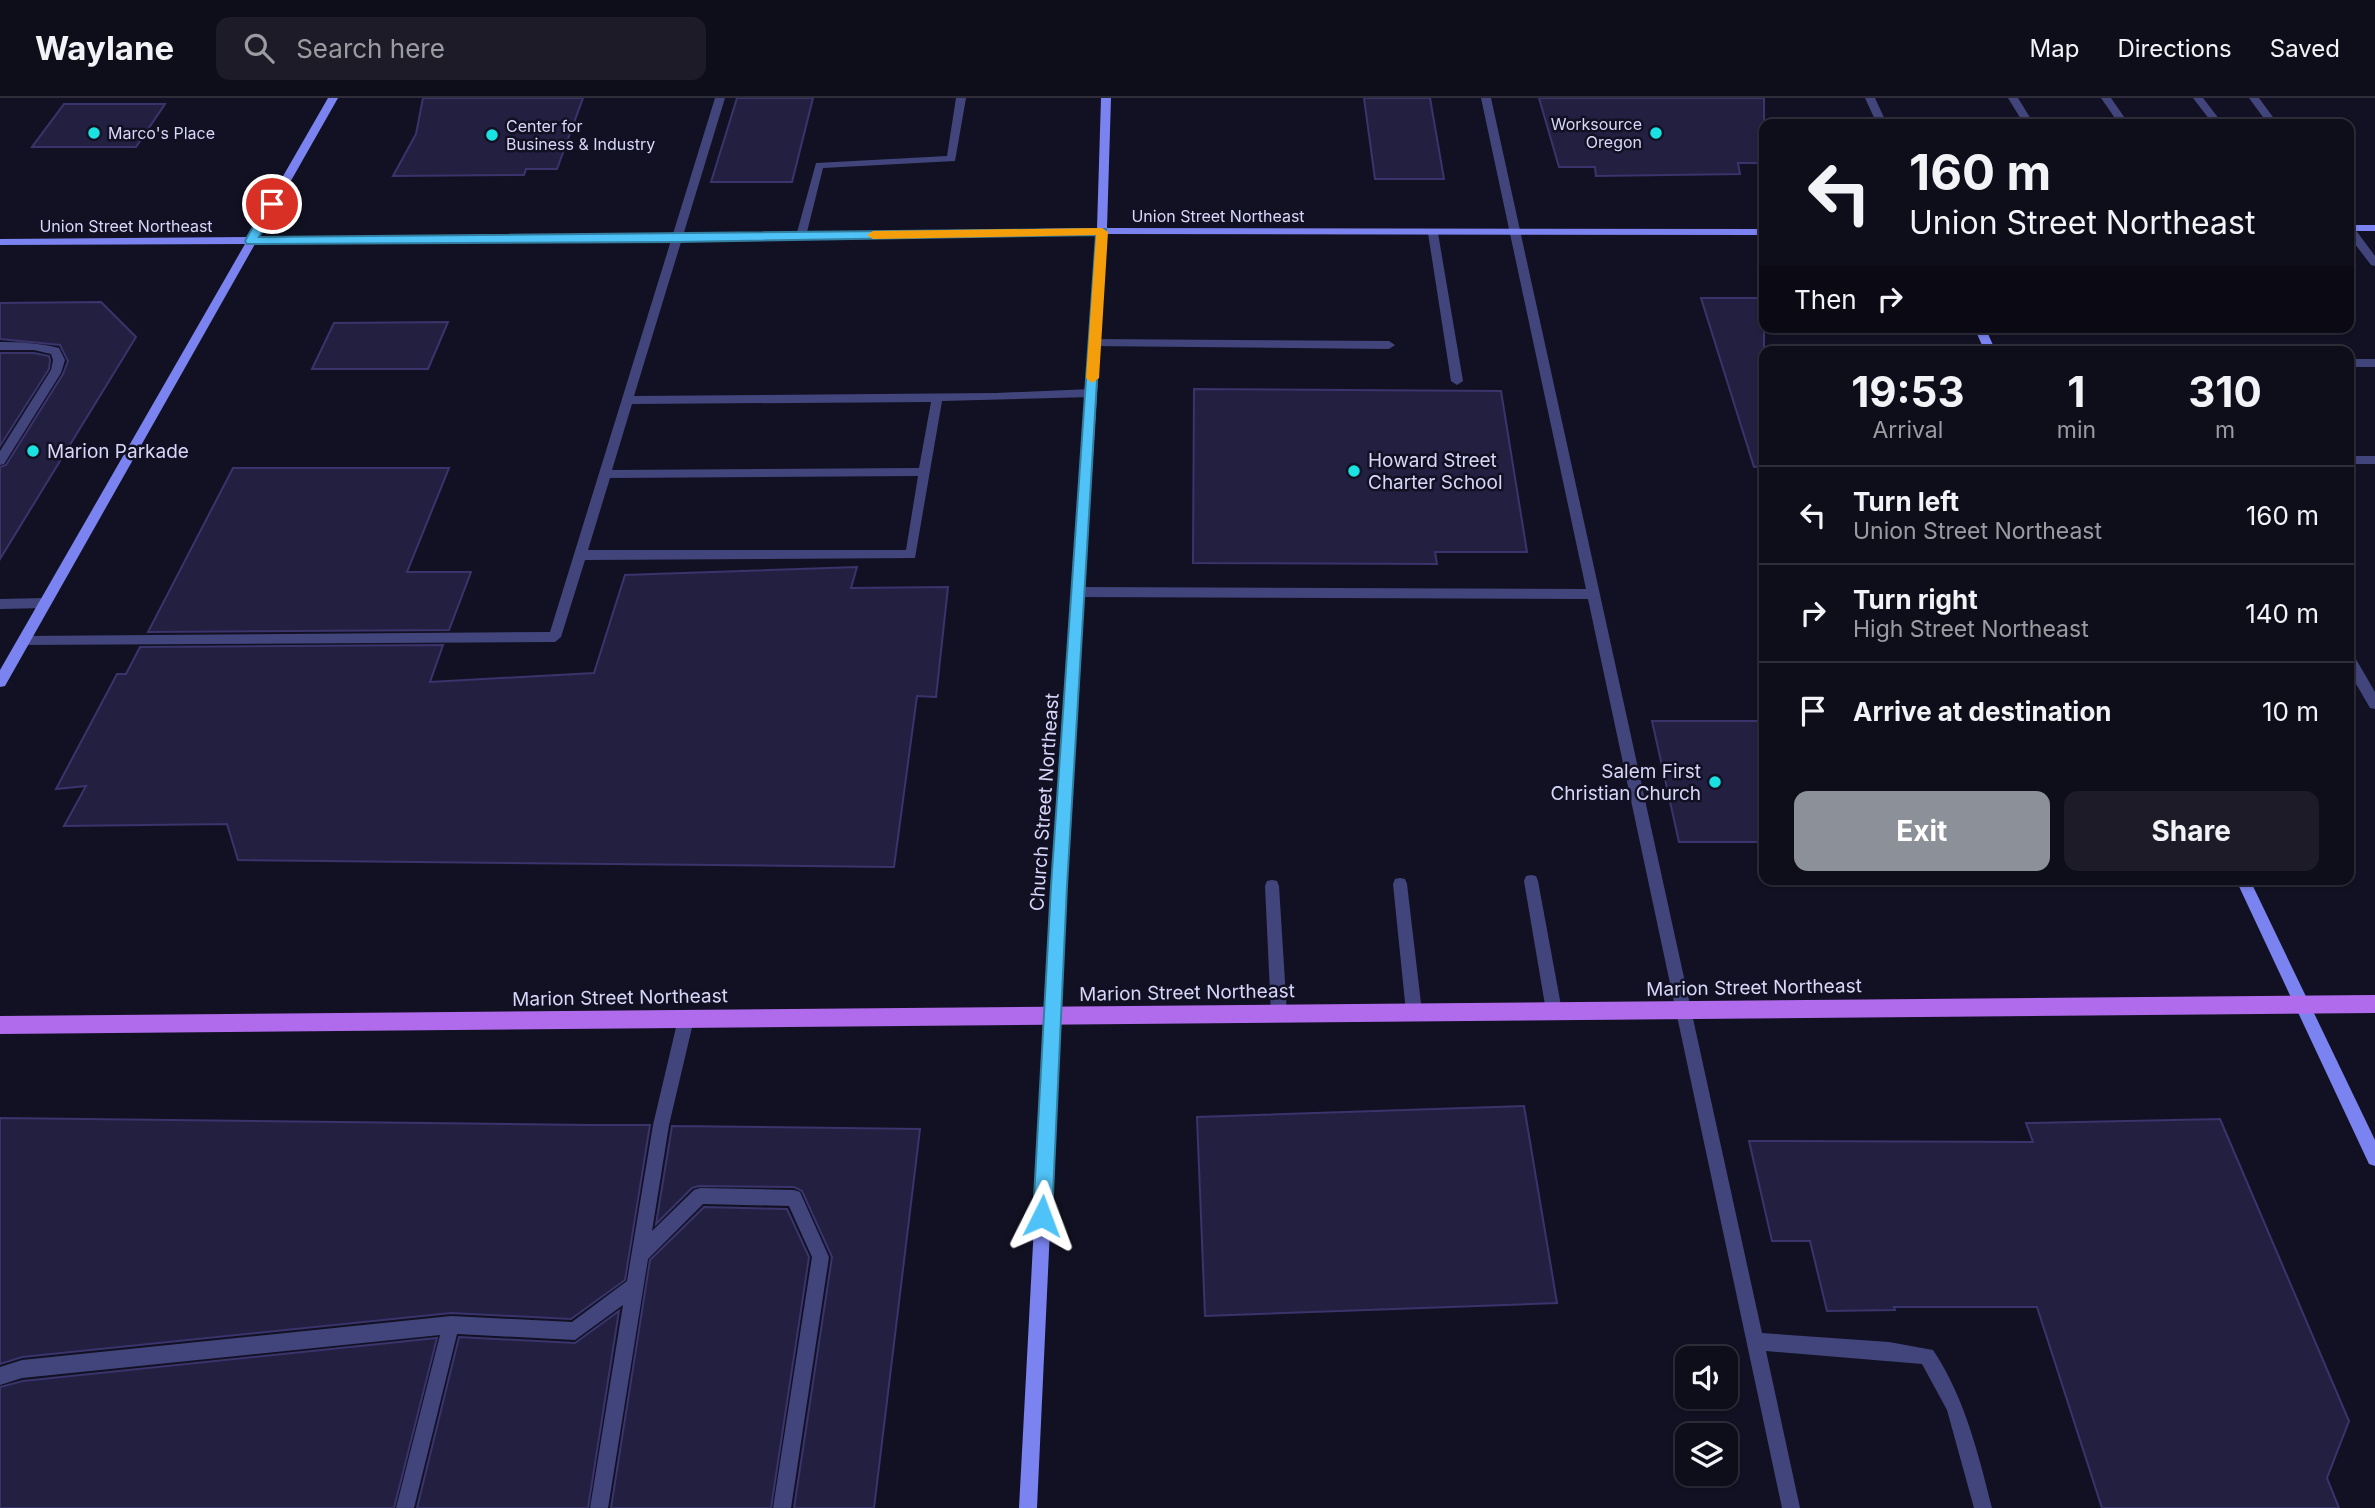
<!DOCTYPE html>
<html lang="en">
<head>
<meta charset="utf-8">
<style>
  body { margin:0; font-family:Inter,sans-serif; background:#1c1b27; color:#f1f3f6; height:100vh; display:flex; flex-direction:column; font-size:26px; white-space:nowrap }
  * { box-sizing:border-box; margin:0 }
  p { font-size:23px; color:#9b9ca2 }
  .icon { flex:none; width:38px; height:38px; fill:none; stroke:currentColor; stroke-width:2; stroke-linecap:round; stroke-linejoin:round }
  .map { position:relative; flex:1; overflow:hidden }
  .sheet { position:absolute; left:1759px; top:248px; width:595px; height:539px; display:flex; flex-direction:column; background:#0e0d1a; border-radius:14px; box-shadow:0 2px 5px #0004,0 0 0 2px #2e2d39 }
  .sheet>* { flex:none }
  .banner { position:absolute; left:1759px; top:21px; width:595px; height:214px; border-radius:14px; box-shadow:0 2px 5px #0004,0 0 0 2px #2e2d39; background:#0e0d1a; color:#f1f3f6; overflow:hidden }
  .tools { position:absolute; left:1675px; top:1248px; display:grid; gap:14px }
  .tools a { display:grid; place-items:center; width:63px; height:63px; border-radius:14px; background:#0e0d1a; box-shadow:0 2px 5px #0004,0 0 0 2px #2e2d39; font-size:35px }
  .pin { position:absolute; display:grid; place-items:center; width:60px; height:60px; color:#fff; margin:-30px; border:4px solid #fff; border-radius:50%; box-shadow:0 2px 7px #0007 }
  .me { position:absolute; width:77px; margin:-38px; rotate:3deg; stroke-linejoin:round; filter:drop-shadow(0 0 5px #0008) }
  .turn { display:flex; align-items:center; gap:24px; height:147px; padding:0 35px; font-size:32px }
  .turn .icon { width:91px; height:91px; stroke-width:2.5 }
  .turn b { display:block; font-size:49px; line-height:60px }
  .then { display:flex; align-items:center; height:66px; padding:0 35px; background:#0003; gap:14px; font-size:26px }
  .eta { display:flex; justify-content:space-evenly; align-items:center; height:119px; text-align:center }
  .eta b { font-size:42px; font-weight:700; line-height:49px }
  .action { display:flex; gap:14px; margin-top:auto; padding:14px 35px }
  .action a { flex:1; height:80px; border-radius:14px; background:#8c9099; color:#fff; font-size:28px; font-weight:700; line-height:80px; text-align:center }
  .action a+a { background:#1c1b27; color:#f1f3f6 }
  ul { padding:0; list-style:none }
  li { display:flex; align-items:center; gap:21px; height:98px; padding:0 35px; border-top:2px solid #2e2d39 }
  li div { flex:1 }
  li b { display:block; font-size:26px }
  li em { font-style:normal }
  header { display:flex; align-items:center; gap:42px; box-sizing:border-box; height:98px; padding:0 35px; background:#0e0d1a; border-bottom:2px solid #2e2d39 }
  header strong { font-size:33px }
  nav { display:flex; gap:38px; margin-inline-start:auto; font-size:24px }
  .search { width:490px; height:63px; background:#1c1b27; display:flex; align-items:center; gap:18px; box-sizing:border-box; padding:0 24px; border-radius:14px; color:#9b9ca2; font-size:26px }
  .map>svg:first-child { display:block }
  .building { fill:#231f41; stroke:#39346b; stroke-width:2 }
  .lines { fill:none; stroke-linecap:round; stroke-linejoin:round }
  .lane { fill:#42457c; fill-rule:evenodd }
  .street { fill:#42457c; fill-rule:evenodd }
  .secondary { fill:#7a83ef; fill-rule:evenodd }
  .primary { fill:#b06bed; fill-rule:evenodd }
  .route { fill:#4fc3f7; stroke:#337fa1; stroke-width:2 }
  .slow { fill:#f59e0b }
  .poi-dot { fill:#1be2e2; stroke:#121123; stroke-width:2.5 }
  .labels { text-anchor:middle; stroke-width:5; stroke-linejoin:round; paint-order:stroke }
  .far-poi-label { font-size:16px; fill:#d8d7fa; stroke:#121123; text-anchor:start }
  .far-street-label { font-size:16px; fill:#d8d7fa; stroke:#121123 }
  .poi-label { font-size:19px; fill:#d8d7fa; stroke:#121123; text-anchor:start }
  .street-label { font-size:19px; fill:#d8d7fa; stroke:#121123 }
</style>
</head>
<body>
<header>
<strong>Waylane</strong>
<div class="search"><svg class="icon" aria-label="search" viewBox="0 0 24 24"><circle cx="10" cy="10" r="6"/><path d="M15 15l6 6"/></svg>Search here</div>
<nav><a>Map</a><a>Directions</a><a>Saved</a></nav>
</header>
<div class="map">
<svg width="2375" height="1410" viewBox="0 0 2375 1410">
  <rect width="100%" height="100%" fill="#121123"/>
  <!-- building -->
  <g class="building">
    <path d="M 423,0 L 583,0 L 557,71 L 526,71 L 524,77 L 393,78 L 416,36 Z"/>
    <path d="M 737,0 L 813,0 L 792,84 L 711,84 Z"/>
    <path d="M 1364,0 L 1430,0 L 1444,81 L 1375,81 Z"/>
    <path d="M 1539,0 L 1764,0 L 1764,65 L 1738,65 L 1740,76 L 1596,78 L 1595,69 L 1559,69 Z"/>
    <path d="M 64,6 L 165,6 L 136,49 L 32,49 Z"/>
    <path d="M 1701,200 L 1764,200 L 1764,368 L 1754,369 Z"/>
    <path d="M 101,204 L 136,239 L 0,461 L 0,369 L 6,367 L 63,276 L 68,263 L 60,247 L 0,241 L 0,205 Z"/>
    <path d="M 448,224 L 428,271 L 312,271 L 334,225 Z"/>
    <path d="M 0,255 L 34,255 L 49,258 L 50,262 L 49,271 L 0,348 Z"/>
    <path d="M 1194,291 L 1501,293 L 1527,454 L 1435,454 L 1437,466 L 1193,465 Z"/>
    <path d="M 233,370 L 449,370 L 407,474 L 471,474 L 449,532 L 148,534 Z"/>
    <path d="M 857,469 L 851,490 L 948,489 L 936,599 L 917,598 L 894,769 L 238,762 L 227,726 L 64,728 L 86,688 L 56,691 L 117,576 L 126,576 L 140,549 L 443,547 L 430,584 L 594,575 L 625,477 Z"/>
    <path d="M 1652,623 L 1764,623 L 1764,744 L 1679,744 Z"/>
    <path d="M 1524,1008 L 1557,1205 L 1205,1218 L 1197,1019 Z"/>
    <path d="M 0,1020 L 589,1027 L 650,1027 L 625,1182 L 571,1221 L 451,1215 L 22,1259 L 0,1266 Z"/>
    <path d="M 2220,1021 L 2349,1323 L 2327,1380 L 2339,1410 L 2102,1410 L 2037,1209 L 1894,1209 L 1895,1212 L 1827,1213 L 1810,1143 L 1772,1143 L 1749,1043 L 2033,1044 L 2026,1025 Z"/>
    <path d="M 672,1028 L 920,1031 L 874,1410 L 794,1410 L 832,1159 L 802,1093 L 794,1089 L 699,1088 L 692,1090 L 656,1126 Z"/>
    <path d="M 704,1109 L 787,1111 L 809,1159 L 771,1410 L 611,1410 L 650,1162 Z"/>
    <path d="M 619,1213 L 588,1410 L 417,1410 L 459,1239 L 575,1245 Z"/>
    <path d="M 437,1240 L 394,1410 L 0,1410 L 0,1289 L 23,1283 Z"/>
  </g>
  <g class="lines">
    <!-- lane -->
    <g class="lane">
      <path d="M 715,0 L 725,0 L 634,298 L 996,295 L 1091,291 L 1097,295 L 1091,299 L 942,303 L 915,460 L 585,462 L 561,539 L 555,544 L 18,547 L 17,543 L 23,538 L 550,534 ZM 931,304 L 919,370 L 612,372 L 632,306 ZM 918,378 L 906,452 L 588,452 L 610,380 Z"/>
      <path d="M 956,0 L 966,0 L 955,63 L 823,70 L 806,138 L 805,140 L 797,140 L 796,138 L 816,65 L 947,58 Z"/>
      <path d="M 1481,0 L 1491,0 L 1762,1235 L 1889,1244 L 1933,1252 C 1965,1300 1978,1355 1992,1410 L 1974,1410 L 1947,1312 L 1922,1266 L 1766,1253 L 1800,1410 L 1782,1410 L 1588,501 L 1078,499 L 1072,494 L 1078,489 L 1586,491 Z"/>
      <path d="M 2008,0 L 2018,0 L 2034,26 L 2024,26 Z"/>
      <path d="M 2101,0 L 2111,0 L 2129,26 L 2119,26 Z"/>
      <path d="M 2193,0 L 2203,0 L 2223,26 L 2213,26 Z"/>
      <path d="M 2249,0 L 2259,0 L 2278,26 L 2268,26 Z"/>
      <path d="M 2348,126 L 2352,127 L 2375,158 L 2375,168 L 2371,167 L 2348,137 Z"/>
      <path d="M 1433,132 L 1438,135 L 1463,283 L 1457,287 L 1451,283 L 1428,135 Z"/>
      <path d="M 1095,241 L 1389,243 L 1395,247 L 1389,251 L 1091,248 L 1091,242 Z"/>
      <path d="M 0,244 C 21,244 39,245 59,250 L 65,262 L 61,275 L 4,366 L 0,367 L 0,353 L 51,272 L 53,262 L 51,256 L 34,252 L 0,252 Z"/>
      <rect x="2348" y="261" width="27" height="8"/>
      <rect x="2348" y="358" width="27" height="8"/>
      <path d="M 46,500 L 52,505 L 46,510 L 0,511 L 0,501 Z"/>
      <path d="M 2348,555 L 2353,556 L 2375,594 L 2375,611 L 2370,610 L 2348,572 Z"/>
      <path d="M 1531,777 L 1536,778 L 1538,783 L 1562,913 L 1559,918 L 1554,920 L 1549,918 L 1546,913 L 1524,783 L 1526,778 Z"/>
      <path d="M 1400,780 L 1405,781 L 1407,786 L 1422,914 L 1419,919 L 1414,921 L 1409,919 L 1406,914 L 1393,786 L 1395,781 Z"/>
      <path d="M 1272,782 L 1277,783 L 1279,788 L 1287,916 L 1284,921 L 1279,923 L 1274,921 L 1271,916 L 1265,788 L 1267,783 Z"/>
      <path d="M 686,914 L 691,916 L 694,921 L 669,1027 L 652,1133 L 694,1092 L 700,1090 L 794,1092 L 800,1094 L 829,1159 L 791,1410 L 773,1410 L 812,1159 L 789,1108 L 703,1106 L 648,1161 L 608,1410 L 590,1410 L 623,1207 L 575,1242 L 457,1236 L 414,1410 L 396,1410 L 440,1237 L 22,1280 L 0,1287 L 0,1269 L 22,1262 L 451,1218 L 572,1224 L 627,1183 L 653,1027 L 678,921 L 681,916 Z"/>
    </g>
    <!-- street -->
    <path class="street" d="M 1865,0 L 1875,0 L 1887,26 L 1877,26 Z"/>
    <!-- secondary -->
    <g class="secondary">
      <path d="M 328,0 L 338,0 L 259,139 L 677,137 L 1097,130 L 1101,0 L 1111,0 L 1107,130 L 1764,131 L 1764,137 L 1107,136 L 1066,788 L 1037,1410 L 1019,1410 L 1052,788 L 1097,136 L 677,143 L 255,146 L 5,588 L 0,589 L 0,572 L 245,146 L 0,147 L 0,141 L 248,139 Z"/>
      <rect x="2348" y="127" width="27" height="6"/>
      <path d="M 1974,229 L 1985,229 L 1996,254 L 1985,254 Z"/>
      <path d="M 2236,782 L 2250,782 L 2375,1042 L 2375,1068 L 2369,1066 Z"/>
    </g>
    <!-- primary -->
    <path class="primary" d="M 2375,897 L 2375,915 L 0,936 L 0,918 Z"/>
  </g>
  <!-- route -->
  <path class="route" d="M 272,102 L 278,106 L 259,139 L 1106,131 L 1067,788 L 1052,1118 L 1049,1125 L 1042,1128 L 1036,1125 L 1033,1118 L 1051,788 L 1096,137 L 677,144 L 247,146 L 245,143 L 266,106 Z"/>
  <!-- slow -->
  <path class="slow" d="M 1102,130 L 1108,134 L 1099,280 L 1092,285 L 1086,280 L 1096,137 L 873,141 L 867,137 L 873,133 Z"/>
  <!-- markers -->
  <g class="poi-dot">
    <circle cx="94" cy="35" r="7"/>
    <circle cx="1656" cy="35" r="7"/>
    <circle cx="492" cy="37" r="7"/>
    <circle cx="33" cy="353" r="7"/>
    <circle cx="1354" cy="373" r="7"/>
    <circle cx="1715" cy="684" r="7"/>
  </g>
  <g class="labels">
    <!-- far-poi labels -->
    <g class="far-poi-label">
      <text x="1642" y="32" text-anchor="end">Worksource<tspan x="1642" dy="18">Oregon</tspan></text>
      <text x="506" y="34">Center for<tspan x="506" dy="18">Business &amp; Industry</tspan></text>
      <text x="108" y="41">Marco's Place</text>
    </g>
    <!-- far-street labels -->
    <g class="far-street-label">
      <text x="1218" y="124">Union Street Northeast</text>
      <text x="126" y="134">Union Street Northeast</text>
    </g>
    <!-- poi labels -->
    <g class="poi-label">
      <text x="47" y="360">Marion Parkade</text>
      <text x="1368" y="369">Howard Street<tspan x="1368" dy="22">Charter School</tspan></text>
      <text x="1701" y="680" text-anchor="end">Salem First<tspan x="1701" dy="22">Christian Church</tspan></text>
    </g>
    <!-- street labels -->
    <g class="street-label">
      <text transform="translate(1044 704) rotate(-86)" y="7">Church Street Northeast</text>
      <text transform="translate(1754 889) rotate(-1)" y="7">Marion Street Northeast</text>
      <text transform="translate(1187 894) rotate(-1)" y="7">Marion Street Northeast</text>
      <text transform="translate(620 899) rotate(-1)" y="7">Marion Street Northeast</text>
    </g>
  </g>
</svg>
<div class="tools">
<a><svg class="icon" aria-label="sound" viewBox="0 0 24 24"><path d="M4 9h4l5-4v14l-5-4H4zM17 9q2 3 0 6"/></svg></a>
<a><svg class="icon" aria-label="layers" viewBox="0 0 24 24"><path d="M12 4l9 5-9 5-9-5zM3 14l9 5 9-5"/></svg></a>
</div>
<div class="pin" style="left:272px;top:106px;background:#d93025"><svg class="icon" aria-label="arrive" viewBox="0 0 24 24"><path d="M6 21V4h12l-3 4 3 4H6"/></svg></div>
<svg class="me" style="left:1042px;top:1118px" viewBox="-20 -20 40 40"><path d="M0-17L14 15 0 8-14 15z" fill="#4fc3f7" stroke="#fff" stroke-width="4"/></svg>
<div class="banner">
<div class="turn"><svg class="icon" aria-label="left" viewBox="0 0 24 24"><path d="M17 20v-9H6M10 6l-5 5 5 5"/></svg><div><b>160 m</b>Union Street Northeast</div></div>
<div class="then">Then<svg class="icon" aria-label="right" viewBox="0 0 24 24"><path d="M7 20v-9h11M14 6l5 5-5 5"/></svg></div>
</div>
<section class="sheet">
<div class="eta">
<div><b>19:53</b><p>Arrival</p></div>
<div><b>1</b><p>min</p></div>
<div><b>310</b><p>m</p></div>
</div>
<ul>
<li><svg class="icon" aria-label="left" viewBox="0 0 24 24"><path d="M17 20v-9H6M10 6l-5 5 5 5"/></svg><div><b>Turn left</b><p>Union Street Northeast</p></div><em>160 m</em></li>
<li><svg class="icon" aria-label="right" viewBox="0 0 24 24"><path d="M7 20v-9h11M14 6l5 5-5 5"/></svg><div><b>Turn right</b><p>High Street Northeast</p></div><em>140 m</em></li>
<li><svg class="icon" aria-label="arrive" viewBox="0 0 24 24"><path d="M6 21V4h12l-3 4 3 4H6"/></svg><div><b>Arrive at destination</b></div><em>10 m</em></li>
</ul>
<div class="action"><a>Exit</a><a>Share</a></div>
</section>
</div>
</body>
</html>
